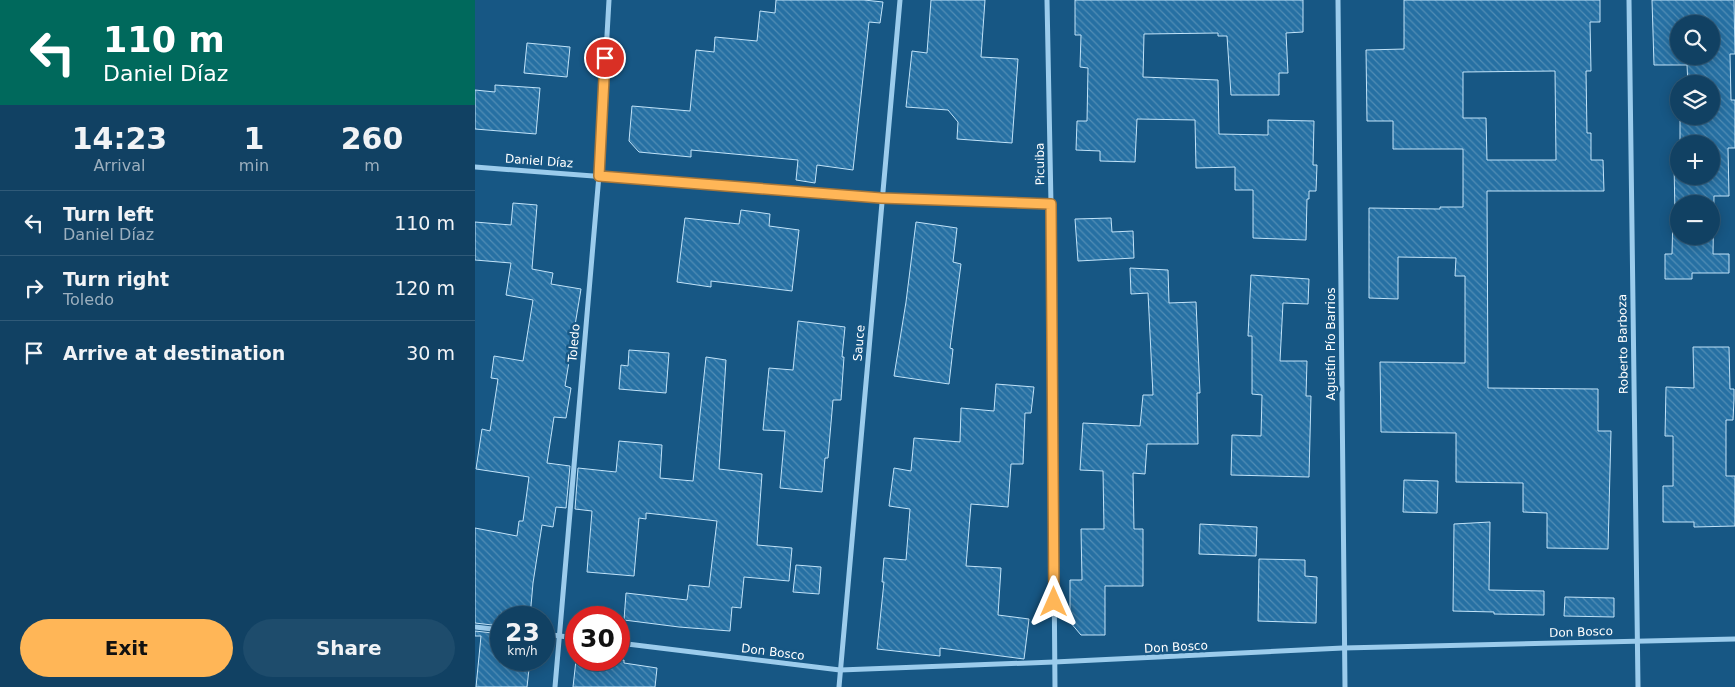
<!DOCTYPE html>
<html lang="en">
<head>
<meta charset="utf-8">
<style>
  body { margin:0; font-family:"DejaVu Sans",sans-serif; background:#1e4c6c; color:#f1f3f6; height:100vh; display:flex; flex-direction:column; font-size:19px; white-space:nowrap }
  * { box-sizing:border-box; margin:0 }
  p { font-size:16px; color:#9cafbe }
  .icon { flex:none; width:28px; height:28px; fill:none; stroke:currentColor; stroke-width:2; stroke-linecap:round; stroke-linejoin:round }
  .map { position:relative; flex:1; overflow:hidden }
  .details { display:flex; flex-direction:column; background:#114163; width:475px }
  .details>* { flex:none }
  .hud { background:#00695c; color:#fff; overflow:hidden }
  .buttons { position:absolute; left:1195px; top:15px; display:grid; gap:10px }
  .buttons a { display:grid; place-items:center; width:50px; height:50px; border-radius:50%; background:#114163; box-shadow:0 2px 12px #0003,0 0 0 1px #305a78; font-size:25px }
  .speed { position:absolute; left:15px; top:606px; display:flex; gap:10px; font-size:25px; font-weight:700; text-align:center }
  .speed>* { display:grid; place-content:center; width:65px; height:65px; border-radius:50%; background:#114163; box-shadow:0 2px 12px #0003,0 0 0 1px #305a78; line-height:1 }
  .speed small { font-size:12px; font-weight:400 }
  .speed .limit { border:8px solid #d22; background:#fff; color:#111 }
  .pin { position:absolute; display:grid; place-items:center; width:42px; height:42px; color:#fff; margin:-21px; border:2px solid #fff; border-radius:50%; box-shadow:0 1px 5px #0007 }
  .me { position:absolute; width:55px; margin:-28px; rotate:0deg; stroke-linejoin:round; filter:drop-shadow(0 0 4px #0008) }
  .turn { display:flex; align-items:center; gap:18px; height:105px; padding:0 20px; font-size:22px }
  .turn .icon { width:65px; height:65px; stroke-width:2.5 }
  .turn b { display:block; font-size:35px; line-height:42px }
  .eta { display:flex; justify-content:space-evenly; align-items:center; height:85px; text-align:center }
  .eta b { font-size:30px; font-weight:600; line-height:35px }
  .primary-button { display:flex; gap:10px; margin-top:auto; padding:10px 20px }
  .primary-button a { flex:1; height:58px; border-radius:30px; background:#ffb657; color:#111; font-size:20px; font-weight:600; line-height:58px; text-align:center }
  .primary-button a+a { background:#1e4c6c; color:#f1f3f6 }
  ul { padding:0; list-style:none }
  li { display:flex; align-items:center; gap:15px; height:65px; padding:0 20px; border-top:1px solid #305a78 }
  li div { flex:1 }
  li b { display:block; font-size:19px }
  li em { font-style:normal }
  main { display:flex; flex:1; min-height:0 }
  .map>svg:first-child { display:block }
  .building { fill:url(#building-back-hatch); stroke:#c1e3f9; fill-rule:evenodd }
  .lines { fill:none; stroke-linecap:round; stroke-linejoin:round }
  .minor { stroke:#9cccec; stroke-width:5 }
  .route-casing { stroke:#a67639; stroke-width:12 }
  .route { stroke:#ffb657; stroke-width:9 }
  .labels { text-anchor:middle; stroke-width:5; stroke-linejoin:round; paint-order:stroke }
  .street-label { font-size:12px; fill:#fff; stroke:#175784 }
</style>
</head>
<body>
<main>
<section class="details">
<div class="hud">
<div class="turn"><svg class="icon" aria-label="left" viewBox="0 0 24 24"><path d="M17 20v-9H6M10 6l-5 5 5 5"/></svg><div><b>110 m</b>Daniel Díaz</div></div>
</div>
<div class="eta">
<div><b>14:23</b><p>Arrival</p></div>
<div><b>1</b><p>min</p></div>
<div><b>260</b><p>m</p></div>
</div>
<ul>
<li><svg class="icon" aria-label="left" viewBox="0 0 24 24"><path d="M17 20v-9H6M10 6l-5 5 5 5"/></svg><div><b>Turn left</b><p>Daniel Díaz</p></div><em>110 m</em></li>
<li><svg class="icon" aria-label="right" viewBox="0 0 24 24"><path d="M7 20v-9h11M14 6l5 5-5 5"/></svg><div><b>Turn right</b><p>Toledo</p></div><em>120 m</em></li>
<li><svg class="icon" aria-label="arrive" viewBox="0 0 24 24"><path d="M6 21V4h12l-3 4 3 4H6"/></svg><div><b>Arrive at destination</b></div><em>30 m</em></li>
</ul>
<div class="primary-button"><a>Exit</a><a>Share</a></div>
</section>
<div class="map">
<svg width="1260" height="687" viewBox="0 0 1260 687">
  <defs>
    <pattern id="building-back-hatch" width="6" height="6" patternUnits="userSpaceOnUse" patternTransform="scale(1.25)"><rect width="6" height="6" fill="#2670a3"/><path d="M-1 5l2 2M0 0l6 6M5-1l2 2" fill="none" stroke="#518db5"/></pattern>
  </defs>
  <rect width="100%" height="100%" fill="#175784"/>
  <!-- building -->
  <g class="building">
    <path d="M 301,0 L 389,0 L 408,2 L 405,23 L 394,22 L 378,170 L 342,165 L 340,183 L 321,180 L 323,160 L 216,150 L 216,157 L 164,152 L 154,141 L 157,106 L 215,111 L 221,50 L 239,52 L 240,37 L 282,41 L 285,11 L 300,13 Z"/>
    <path d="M 456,0 L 510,0 L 506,57 L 543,59 L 537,143 L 482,139 L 483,122 L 473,110 L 431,107 L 437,51 L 452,53 Z"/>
    <path d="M 600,0 L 828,0 L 828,32 L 811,33 L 813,73 L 804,73 L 804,95 L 756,95 L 752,36 L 743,36 L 743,33 L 669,34 L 668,77 L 743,80 L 744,134 L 793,135 L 793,120 L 839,121 L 838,165 L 842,165 L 841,191 L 834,191 L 834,199 L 832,199 L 831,240 L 778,238 L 778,190 L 760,190 L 760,167 L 721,168 L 720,120 L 662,119 L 660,162 L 625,161 L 625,151 L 601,150 L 602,121 L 612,121 L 613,68 L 605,67 L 606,35 L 600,35 Z"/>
    <path d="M 929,0 L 1125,0 L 1125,22 L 1115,22 L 1116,71 L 1111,71 L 1112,133 L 1116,133 L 1116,160 L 1128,160 L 1129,191 L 1012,191 L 1013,388 L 1123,389 L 1123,431 L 1136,431 L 1133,549 L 1072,548 L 1072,513 L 1048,512 L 1048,483 L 981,482 L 981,433 L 906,432 L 905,362 L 990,363 L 990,276 L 980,276 L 981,258 L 923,257 L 923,299 L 894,298 L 894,208 L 965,209 L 965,207 L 988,207 L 988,149 L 918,149 L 918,121 L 892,121 L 891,50 L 929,49 ZM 1080,71 L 1081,160 L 1012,160 L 1011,118 L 988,118 L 988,72 Z"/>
    <path d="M 1177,0 L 1259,0 L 1260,54 L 1255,54 L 1256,100 L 1260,100 L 1260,148 L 1253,148 L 1254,196 L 1239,196 L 1238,254 L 1254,254 L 1254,273 L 1217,273 L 1217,279 L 1190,279 L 1190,254 L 1197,254 L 1198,215 L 1200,215 L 1199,163 L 1204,163 L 1204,176 L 1236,176 L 1236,144 L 1205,144 L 1205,121 L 1213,121 L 1213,116 L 1236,116 L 1236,84 L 1213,84 L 1212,65 L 1179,65 ZM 1204,24 L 1236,24 L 1236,56 L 1204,56 ZM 1204,204 L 1236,204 L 1236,236 L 1204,236 Z"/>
    <path d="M 52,43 L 95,47 L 92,77 L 49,73 Z"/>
    <path d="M 20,85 L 65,88 L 61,134 L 0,129 L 0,90 L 20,92 Z"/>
    <path d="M 38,203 L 62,205 L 57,269 L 78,273 L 76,284 L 106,289 L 90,386 L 96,388 L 91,418 L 79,417 L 72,463 L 95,466 L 91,508 L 81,507 L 78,527 L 67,525 L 58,583 L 55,617 L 26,613 L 26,626 L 0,623 L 0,528 L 42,536 L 44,521 L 48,521 L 54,477 L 1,469 L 7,429 L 15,431 L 23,379 L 16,378 L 19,356 L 48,361 L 58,300 L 31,295 L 36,263 L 0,260 L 0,222 L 36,225 Z"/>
    <path d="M 266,210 L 295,214 L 294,226 L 324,230 L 317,291 L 236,281 L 236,287 L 202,282 L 210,218 L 264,224 Z"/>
    <path d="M 636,218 L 637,232 L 658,231 L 659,258 L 603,261 L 600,219 Z"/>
    <path d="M 441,222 L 482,228 L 478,262 L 486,264 L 475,348 L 478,349 L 474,384 L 419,376 L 431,302 Z"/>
    <path d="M 655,268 L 693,270 L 694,303 L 721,302 L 725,393 L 722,393 L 723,444 L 672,444 L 670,474 L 658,473 L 659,529 L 668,529 L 668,586 L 630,586 L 630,635 L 606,635 L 595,622 L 595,580 L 607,580 L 606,529 L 629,529 L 628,471 L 605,470 L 608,423 L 665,426 L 668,395 L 678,395 L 673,293 L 656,294 Z"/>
    <path d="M 776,275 L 834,279 L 833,304 L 808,303 L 805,361 L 832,361 L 831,396 L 836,396 L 834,477 L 756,475 L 757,435 L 786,436 L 787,395 L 777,394 L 777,336 L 773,336 Z"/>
    <path d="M 323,321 L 370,327 L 367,357 L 369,357 L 366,400 L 358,400 L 353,458 L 350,458 L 347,492 L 305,488 L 310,431 L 288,430 L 294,368 L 318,370 Z"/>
    <path d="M 1218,347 L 1254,347 L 1255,389 L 1259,389 L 1259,399 L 1258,420 L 1251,420 L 1251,476 L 1260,476 L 1260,526 L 1219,527 L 1219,522 L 1188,522 L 1188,486 L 1198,486 L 1198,436 L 1190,436 L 1191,387 L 1219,388 Z"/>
    <path d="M 154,350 L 194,353 L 191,393 L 144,389 L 146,365 L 153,366 Z"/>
    <path d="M 231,357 L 251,360 L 244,469 L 287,474 L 282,545 L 317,548 L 314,581 L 269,577 L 266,608 L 257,607 L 255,631 L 204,627 L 149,620 L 151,593 L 212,600 L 214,585 L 234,587 L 242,521 L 171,513 L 171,519 L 164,518 L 159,576 L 112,572 L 117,511 L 100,509 L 103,468 L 141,472 L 144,441 L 187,445 L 185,478 L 218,481 Z"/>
    <path d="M 521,384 L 559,387 L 556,413 L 550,413 L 548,464 L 536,464 L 533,507 L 496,504 L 491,566 L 526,568 L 523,615 L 554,619 L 549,659 L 465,648 L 465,656 L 402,649 L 409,582 L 407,582 L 409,558 L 431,560 L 435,509 L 414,506 L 419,468 L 436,471 L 439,438 L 485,442 L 486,408 L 519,411 Z"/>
    <path d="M 929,480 L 963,481 L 962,513 L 928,512 Z"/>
    <path d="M 1015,522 L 1014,590 L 1069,591 L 1069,615 L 1019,614 L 1019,612 L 978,611 L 979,524 Z"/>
    <path d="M 725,524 L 782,527 L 781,556 L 724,554 Z"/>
    <path d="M 784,559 L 830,560 L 830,576 L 842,577 L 841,623 L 783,621 Z"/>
    <path d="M 321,565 L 346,567 L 344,594 L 318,592 Z"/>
    <path d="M 1090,597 L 1139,598 L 1139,617 L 1089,616 Z"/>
    <path d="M 0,631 L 26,634 L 26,660 L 55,660 L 52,687 L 1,687 L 6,636 L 0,636 Z"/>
    <path d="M 101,660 L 149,660 L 149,663 L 182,668 L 180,687 L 98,687 Z"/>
  </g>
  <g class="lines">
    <!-- minor -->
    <g class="minor">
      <path d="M 572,0 L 576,204 L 580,687"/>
      <path d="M 863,0 L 870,687"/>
      <path d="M 1154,0 L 1163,687"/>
      <path d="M 0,167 L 406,198 L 576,204"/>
      <path d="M 0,627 L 26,630"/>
      <path d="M 69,634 L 101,638"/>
      <path d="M 144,643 L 365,670 L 579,662 L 868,648 L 1260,639"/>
      <path d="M 80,687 L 124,175 L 134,0"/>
      <path d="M 364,687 L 425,0"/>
    </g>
  </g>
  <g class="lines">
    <!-- route casing -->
    <g class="route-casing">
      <path id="route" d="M 130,58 L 124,176 L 406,198 L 576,204 L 579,602"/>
    </g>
    <!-- route -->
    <use href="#route" class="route"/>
  </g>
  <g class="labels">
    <!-- street labels -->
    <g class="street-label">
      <text transform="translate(64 161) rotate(4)" y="4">Daniel Díaz</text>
      <text transform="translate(565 164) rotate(-91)" y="4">Picuiba</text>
      <text transform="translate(99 343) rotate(-85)" y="4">Toledo</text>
      <text transform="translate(384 343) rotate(-85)" y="4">Sauce</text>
      <text transform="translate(856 344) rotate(-90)" y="4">Agustín Pío Barrios</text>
      <text transform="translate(1148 344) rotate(-91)" y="4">Roberto Barboza</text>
      <text transform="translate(1106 632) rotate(-2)" y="4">Don Bosco</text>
      <text transform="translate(701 647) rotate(-3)" y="4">Don Bosco</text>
      <text transform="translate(298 652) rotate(7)" y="4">Don Bosco</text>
    </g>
  </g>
</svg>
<div class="buttons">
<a><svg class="icon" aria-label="search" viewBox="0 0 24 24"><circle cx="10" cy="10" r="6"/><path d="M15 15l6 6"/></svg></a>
<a><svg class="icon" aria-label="layers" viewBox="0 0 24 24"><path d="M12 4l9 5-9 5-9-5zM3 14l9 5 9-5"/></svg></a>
<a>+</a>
<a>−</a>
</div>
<div class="speed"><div>23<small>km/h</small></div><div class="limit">30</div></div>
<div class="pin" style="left:130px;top:58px;background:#d93025"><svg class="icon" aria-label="arrive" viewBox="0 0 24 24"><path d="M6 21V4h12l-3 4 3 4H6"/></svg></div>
<svg class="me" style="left:579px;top:602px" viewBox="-20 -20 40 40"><path d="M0-17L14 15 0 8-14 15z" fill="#ffb657" stroke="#fff" stroke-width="4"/></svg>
</div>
</main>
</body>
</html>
